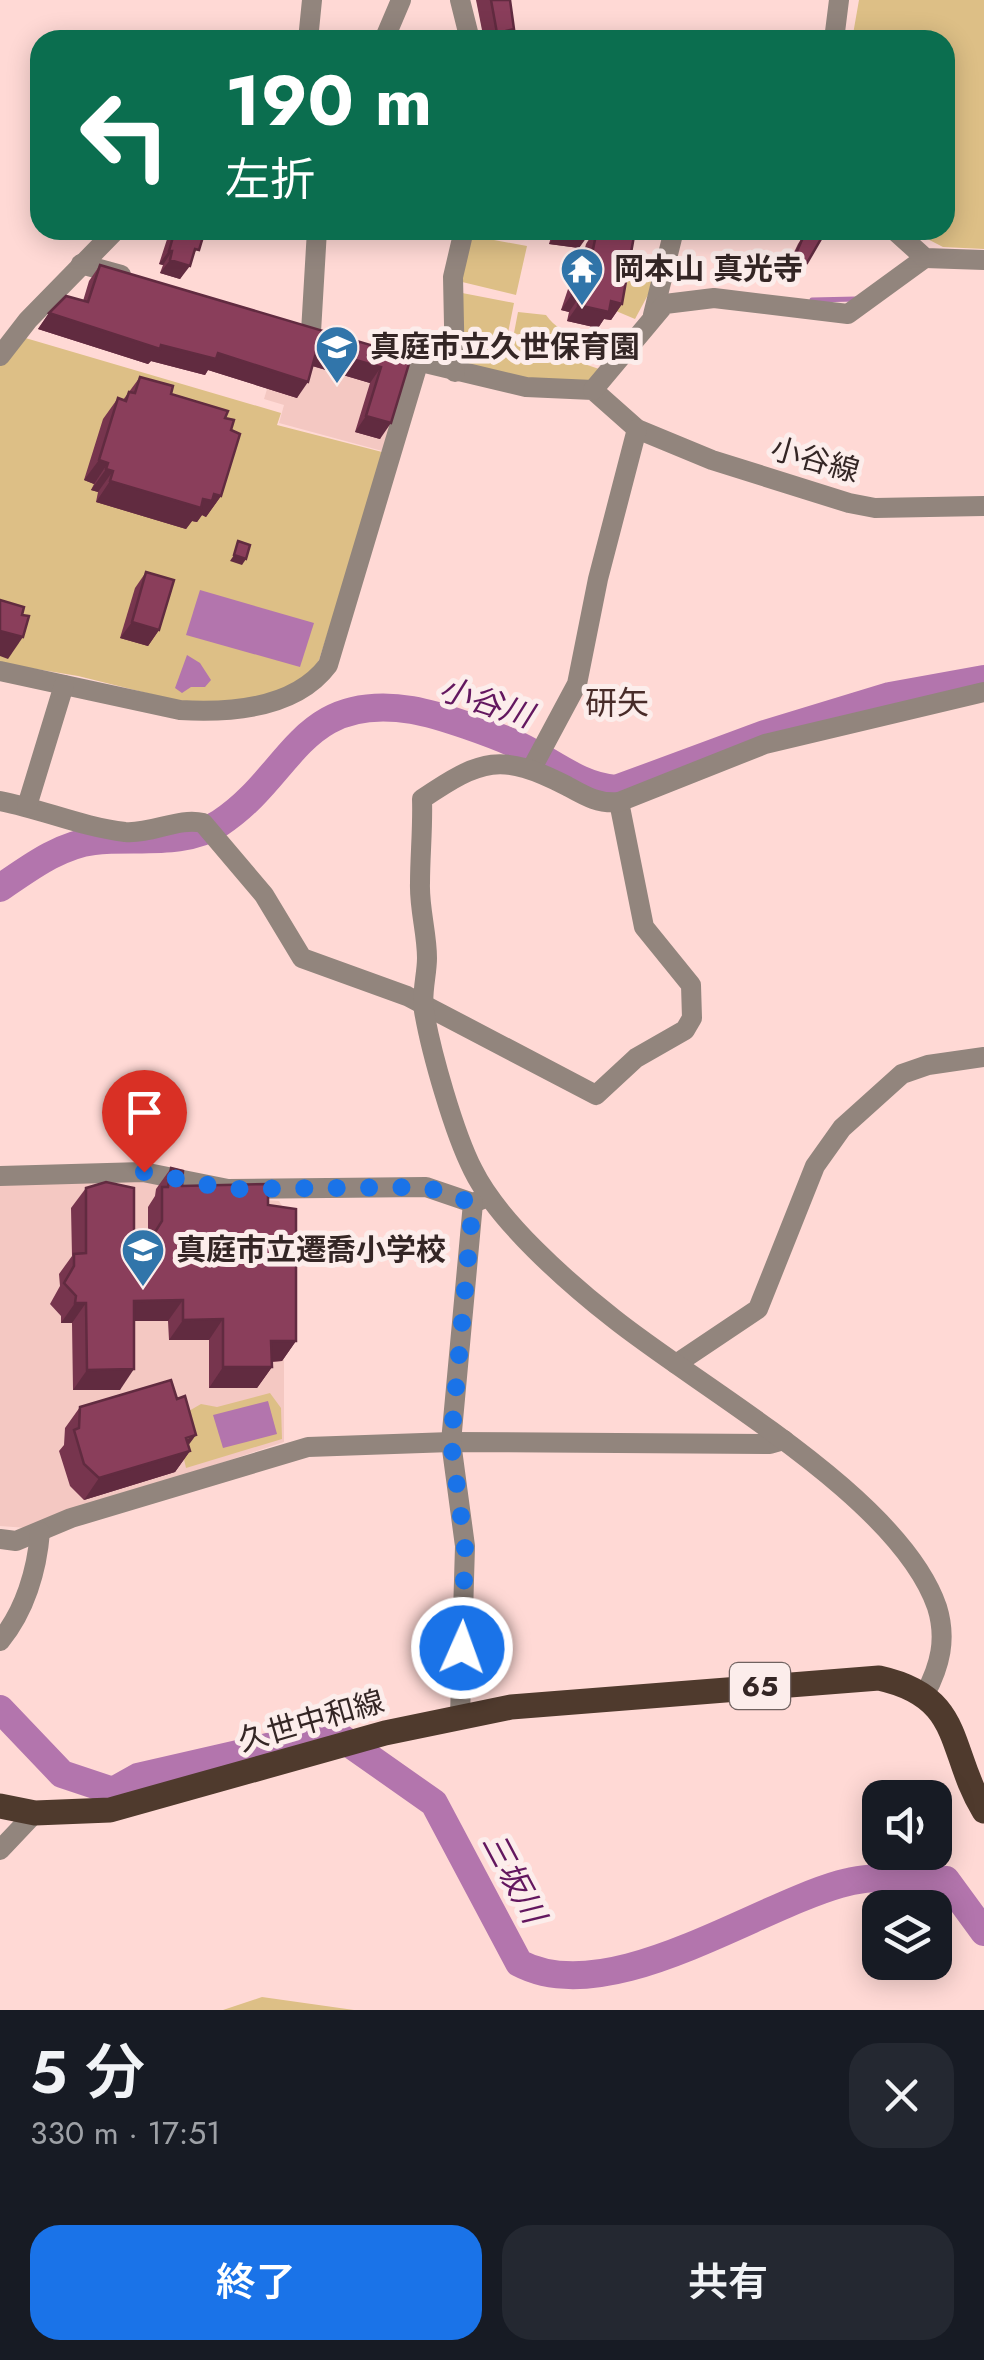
<!DOCTYPE html>
<html lang="ja">
<head>
<meta charset="utf-8">
<style>
  body { margin:0; font-family:Jost,"Noto Sans JP",sans-serif; background:#242831; color:#f1f3f6; height:100vh; display:flex; flex-direction:column; font-size:38px; white-space:nowrap }
  * { box-sizing:border-box; margin:0 }
  p { font-size:32px; color:#9ea1a6 }
  .icon { flex:none; width:55px; height:55px; fill:none; stroke:currentColor; stroke-width:2; stroke-linecap:round; stroke-linejoin:round }
  .map { position:relative; height:2010px; overflow:hidden }
  .side { display:flex; flex-direction:column; background:#171b24; flex:1 }
  .side>* { flex:none }
  .top-card { position:absolute; left:30px; top:30px; width:925px; height:210px; border-radius:30px; box-shadow:0 5px 25px #0003; background:#0b6e4f; color:#fff; overflow:hidden }
  .buttons { position:absolute; left:862px; top:1780px; display:grid; gap:20px }
  .buttons a { display:grid; place-items:center; width:90px; height:90px; border-radius:20px; background:#171b24; box-shadow:0 5px 25px #0003; font-size:50px }
  .pin { position:absolute; display:grid; place-items:center; width:85px; height:85px; color:#fff; margin:-102px -42px; border-radius:50% 50% 50% 0; rotate:-45deg; box-shadow:0 0 10px #0007 }
  .pin .icon { rotate:45deg }
  .me { position:absolute; width:110px; margin:-55px; rotate:2deg; stroke-linejoin:round; filter:drop-shadow(0 0 8px #0008) }
  .turn { display:flex; align-items:center; gap:35px; height:210px; padding:0 30px; font-size:45px }
  .turn .icon { width:130px; height:130px; stroke-width:2.5 }
  .turn b { display:block; font-size:70px; line-height:85px }
  .round { display:grid; place-items:center; flex:none; width:105px; height:105px; border-radius:30px; background:#242831 }
  .headline { display:flex; align-items:center; justify-content:space-between; height:170px; padding:0 30px }
  h1 { font-size:60px; font-weight:600; line-height:75px }
  .action { display:flex; gap:20px; margin-top:auto; padding:20px 30px }
  .action a { flex:1; height:115px; border-radius:30px; background:#1a73e8; color:#fff; font-size:40px; font-weight:600; line-height:115px; text-align:center }
  .action a+a { background:#242831; color:#f1f3f6 }
  .map>svg:first-child { display:block }
  .built { fill:#f4c8c2 }
  .green { fill:#ddbf86 }
  .water { fill:#b375ad }
  .lines { fill:none; stroke-linecap:round; stroke-linejoin:round }
  .stream { stroke:#b375ad; stroke-width:5 }
  .river { stroke:#b375ad; stroke-width:28 }
  .minor { stroke:#92857d; stroke-width:20 }
  .tertiary { stroke:#92857d; stroke-width:20 }
  .primary { stroke:#4f3a2d; stroke-width:25 }
  .wall { fill:#77354e }
  .shaded-wall { fill:#612b40 }
  .building { fill:#8a3e5b; stroke:#612b40; stroke-width:2.5 }
  .route { stroke:#1a73e8; stroke-width:18; stroke-dasharray:0 32.4 }
  .labels { text-anchor:middle; stroke-width:10; stroke-linejoin:round; paint-order:stroke }
  .shield { fill:#fcedeb; stroke:#706260; stroke-width:2.5 }
  .shield-label { font-size:28px; font-weight:bold; fill:#342625 }
  .poi-label { font-size:30px; font-weight:bold; fill:#342625; stroke:#fcedeb; text-anchor:start }
  .street-label { font-size:30px; fill:#342625; stroke:#fcedeb }
  .water-label { font-size:32px; font-style:italic; fill:#63175f; stroke:#fcedeb }
  .neighbourhood-label { font-size:32px; fill:#482c29; stroke:#fcedeb }
</style>
</head>
<body>
<div class="map">
<svg width="984" height="2010" viewBox="0 0 984 2010">
  <rect width="100%" height="100%" fill="#ffd9d5"/>
  <!-- built -->
  <g class="built">
    <path d="M 286,327 L 405,364 L 386,452 L 279,423 L 284,405 L 264,399 Z"/>
    <path d="M 145,1181 L 213,1197 L 279,1201 L 284,1209 L 284,1442 L 27,1528 L 0,1526 L 0,1182 Z"/>
  </g>
  <!-- green -->
  <g class="green">
    <path d="M 859,0 L 984,0 L 984,249 L 943,247 L 910,230 L 945,230 L 945,40 L 852,40 Z"/>
    <path d="M 467,230 L 495,230 L 494,240 L 527,246 L 516,295 L 458,281 Z"/>
    <path d="M 625,258 L 656,266 L 649,293 L 635,319 L 616,311 Z"/>
    <path d="M 457,292 L 514,303 L 507,338 L 602,370 L 587,385 L 569,386 L 462,366 Z"/>
    <path d="M 518,312 L 546,315 C 563,340 593,335 618,343 L 602,364 L 514,333 Z"/>
    <path d="M 22,337 L 281,413 L 277,425 L 386,453 L 319,660 L 311,673 L 274,694 L 199,706 L 78,676 L 0,663 L 0,362 Z"/>
    <path d="M 270,1393 L 281,1408 L 282,1439 L 186,1468 L 175,1419 L 201,1404 L 217,1407 Z"/>
    <path d="M 262,1997 L 354,2010 L 223,2010 Z"/>
  </g>
  <!-- water -->
  <g class="water">
    <path d="M 200,590 L 314,623 L 300,667 L 186,635 Z"/>
    <path d="M 187,655 L 200,663 L 211,680 L 205,687 L 191,687 L 182,693 L 175,688 Z"/>
    <path d="M 268,1401 L 277,1434 L 223,1448 L 213,1415 Z"/>
  </g>
  <g class="lines">
    <!-- stream -->
    <path class="stream" d="M 812,300 L 856,299"/>
    <!-- river -->
    <g class="river">
      <path d="M 0,888 C 28,869 59,845 94,841 C 135,836 183,847 220,823 C 293,775 299,692 412,710 C 441,715 493,734 520,746 C 553,762 579,786 616,789 L 765,734 L 890,696 L 984,679"/>
      <path d="M 0,1709 L 62,1774 L 113,1791 L 138,1777 L 333,1732 L 434,1803 L 519,1963 C 607,2010 752,1909 840,1884 C 870,1875 915,1877 946,1880 L 984,1932"/>
    </g>
    <!-- minor -->
    <g class="minor">
      <path d="M 460,0 L 470,40"/>
      <path d="M 308,40 L 312,0"/>
      <path d="M 384,40 L 401,0"/>
      <path d="M 81,264 L 121,275"/>
      <path d="M 653,315 L 674,230"/>
      <path d="M 311,332 L 317,230"/>
      <path d="M 383,353 L 526,387 L 593,390 L 637,429 L 712,460 L 849,503 L 875,508 L 984,506"/>
      <path d="M 0,356 L 28,320 L 116,230"/>
      <path d="M 455,372 L 453,277 L 464,230"/>
      <path d="M 593,390 L 665,304 L 714,298 L 848,314 L 925,258"/>
      <path d="M 0,671 L 180,710 C 231,713 296,708 328,665 L 418,364"/>
      <path d="M 532,768 L 577,684 L 598,579 L 637,429"/>
      <path d="M 0,801 C 42,809 82,827 125,832 C 152,834 179,817 203,823 L 264,895 L 302,958 L 407,996 L 596,1095 L 636,1058 L 685,1030 L 692,1018 L 691,985 L 644,927 L 619,802"/>
      <path d="M 27,806 L 64,685"/>
      <path d="M 0,1176 L 143,1172 L 228,1189 L 426,1187 L 473,1203 L 483,1199"/>
      <path d="M 676,1364 L 758,1309 L 815,1166 L 842,1128 L 902,1074 L 928,1065 L 984,1057"/>
      <path d="M 0,1539 L 16,1541 L 71,1518 L 308,1447 L 451,1442 L 770,1444 L 784,1440"/>
      <path d="M 0,1641 C 25,1611 37,1570 40,1532"/>
      <path d="M 925,1694 C 940,1666 947,1639 937,1607 C 899,1497 703,1390 613,1318 C 567,1282 498,1221 473,1170 C 454,1133 431,1052 424,1011 C 421,994 427,975 427,958 C 427,933 419,908 420,883 C 420,855 423,828 422,799 C 481,759 501,752 567,786 C 585,796 598,804 619,802 L 765,744 L 984,692"/>
      <path d="M 460,1716 L 465,1546 L 451,1442 L 473,1203"/>
      <path d="M 0,1850 L 35,1813"/>
    </g>
    <!-- tertiary -->
    <g class="tertiary">
      <path d="M 834,40 L 839,0"/>
      <path d="M 894,230 L 925,258 L 984,260"/>
    </g>
    <!-- primary -->
    <path class="primary" d="M 0,1806 L 35,1813 L 110,1810 L 385,1733 L 511,1707 L 879,1678 C 965,1697 947,1750 984,1811"/>
  </g>
  <!-- wall -->
  <g class="wall">
    <path d="M 476,0 L 510,0 L 514,29 L 506,40 L 484,40 Z"/>
    <path d="M 170,230 L 205,230 L 191,261 L 180,279 L 160,273 L 163,265 L 159,264 Z"/>
    <path d="M 553,230 L 589,230 L 579,248 L 549,244 Z"/>
    <path d="M 595,230 L 607,230 L 622,304 L 611,320 L 604,319 L 598,328 L 567,321 L 569,312 L 561,310 L 573,274 L 582,260 L 586,244 Z"/>
    <path d="M 805,233 L 799,274 L 786,269 L 798,244 Z"/>
    <path d="M 100,265 L 411,357 L 380,439 L 355,432 L 370,383 L 312,366 L 297,398 L 208,370 L 205,375 L 151,361 L 148,364 L 38,329 L 49,313 L 83,301 L 89,281 Z"/>
    <path d="M 140,377 L 171,394 L 225,418 L 231,430 L 221,496 L 206,517 L 202,515 L 197,522 L 192,521 L 186,529 L 96,502 L 98,492 L 91,490 L 94,484 L 84,480 L 103,419 L 118,398 L 123,400 Z"/>
    <path d="M 146,572 L 159,630 L 148,646 L 120,638 L 135,588 Z"/>
    <path d="M 171,1168 L 182,1186 L 268,1205 L 296,1341 L 282,1361 L 272,1362 L 272,1367 L 257,1388 L 209,1388 L 209,1340 L 169,1340 L 168,1321 L 134,1321 L 120,1390 L 73,1390 L 72,1323 L 61,1323 L 61,1316 L 50,1304 L 60,1286 L 59,1274 L 72,1256 L 71,1208 L 86,1188 L 134,1264 L 148,1242 L 148,1207 L 155,1196 L 156,1189 Z"/>
    <path d="M 80,1407 L 188,1445 L 190,1451 L 175,1472 L 84,1500 L 70,1486 L 59,1451 L 64,1445 L 65,1428 Z"/>
  </g>
  <!-- shaded-wall -->
  <g class="shaded-wall">
    <path d="M 514,29 L 506,40 L 492,40 L 497,33 Z"/>
    <path d="M 705,230 L 737,230 L 733,236 Z"/>
    <path d="M 556,234 L 587,237 L 579,248 L 549,244 Z"/>
    <path d="M 169,251 L 172,251 L 163,265 L 159,264 Z"/>
    <path d="M 794,258 L 807,263 L 799,274 L 786,269 Z"/>
    <path d="M 170,260 L 190,266 L 180,279 L 160,273 Z"/>
    <path d="M 572,294 L 580,296 L 569,312 L 561,310 Z"/>
    <path d="M 611,301 L 622,304 L 611,320 L 604,319 L 598,328 L 567,321 L 578,305 Z"/>
    <path d="M 49,313 L 161,345 L 218,353 L 308,382 L 297,398 L 208,370 L 205,375 L 151,361 L 148,364 L 38,329 Z"/>
    <path d="M 317,349 L 381,367 L 370,383 L 306,364 Z"/>
    <path d="M 366,416 L 391,423 L 380,439 L 355,432 Z"/>
    <path d="M 99,460 L 108,463 L 94,484 L 84,480 Z"/>
    <path d="M 106,469 L 113,471 L 98,492 L 91,490 Z"/>
    <path d="M 110,481 L 203,499 L 214,494 L 221,496 L 206,517 L 202,515 L 197,522 L 192,521 L 186,529 L 96,502 Z"/>
    <path d="M 234,555 L 246,559 L 242,565 L 230,561 Z"/>
    <path d="M 132,622 L 159,630 L 148,646 L 120,638 Z"/>
    <path d="M 0,631 L 23,637 L 8,659 L 0,656 Z"/>
    <path d="M 183,1300 L 168,1321 L 120,1321 L 134,1301 Z"/>
    <path d="M 75,1303 L 86,1303 L 72,1323 L 61,1323 Z"/>
    <path d="M 223,1319 L 209,1340 L 169,1340 L 183,1320 Z"/>
    <path d="M 271,1341 L 296,1341 L 282,1361 L 257,1362 Z"/>
    <path d="M 223,1367 L 272,1367 L 257,1388 L 209,1388 Z"/>
    <path d="M 134,1369 L 120,1390 L 73,1390 L 87,1370 Z"/>
    <path d="M 196,1435 L 182,1454 L 190,1451 L 175,1472 L 84,1500 L 99,1478 Z"/>
  </g>
  <!-- building -->
  <g class="building">
    <path d="M 491,0 L 510,0 L 514,29 L 497,33 Z"/>
    <path d="M 175,230 L 205,230 L 199,250 L 195,249 L 190,266 L 170,260 L 172,251 L 169,251 Z"/>
    <path d="M 557,230 L 589,230 L 587,237 L 556,234 Z"/>
    <path d="M 597,230 L 607,230 L 634,236 L 622,304 L 611,301 L 609,312 L 578,305 L 580,296 L 572,294 L 584,258 L 591,259 Z"/>
    <path d="M 805,233 L 821,239 L 807,263 L 794,258 Z"/>
    <path d="M 100,265 L 411,357 L 391,423 L 366,416 L 381,367 L 317,349 L 308,382 L 218,353 L 216,359 L 161,345 L 160,349 L 49,313 L 66,296 L 88,302 Z"/>
    <path d="M 140,377 L 173,386 L 171,394 L 228,411 L 225,418 L 234,420 L 231,430 L 240,434 L 221,496 L 214,494 L 212,501 L 203,499 L 201,508 L 110,481 L 113,471 L 106,469 L 108,463 L 99,460 L 118,398 L 126,401 L 129,392 L 135,393 Z"/>
    <path d="M 238,541 L 250,545 L 246,559 L 234,555 Z"/>
    <path d="M 146,572 L 174,580 L 159,630 L 132,622 Z"/>
    <path d="M 0,600 L 24,607 L 22,615 L 29,616 L 23,637 L 0,631 Z"/>
    <path d="M 171,1168 L 183,1171 L 182,1186 L 268,1184 L 268,1205 L 296,1209 L 296,1341 L 271,1341 L 272,1367 L 223,1367 L 223,1319 L 183,1320 L 183,1300 L 134,1301 L 134,1369 L 87,1370 L 86,1303 L 75,1303 L 76,1296 L 64,1283 L 74,1266 L 74,1254 L 86,1253 L 86,1188 L 106,1182 L 134,1188 L 134,1266 L 162,1221 L 162,1187 L 168,1187 Z"/>
    <path d="M 171,1380 L 177,1399 L 185,1396 L 196,1435 L 186,1438 L 190,1451 L 99,1478 L 84,1464 L 74,1430 L 79,1428 L 80,1407 Z"/>
  </g>
  <g class="lines">
    <!-- route -->
    <path class="route" d="M 144,1172 L 228,1189 L 426,1187 L 473,1203 L 451,1442 L 465,1546 L 462,1648"/>
  </g>
  <!-- icons -->
  <defs>
    <g id="temple-pin" transform="scale(2.25)"><path d="M0 17L-7.5 6A9.5 9.5 0 1 1 7.5 6Z" fill="#3175aa" stroke="#fcedeb"/><path d="M0-6L5-2H3V0L6.5 2.5H4V6H1.5V3h-3V6H-4V2.5H-6.5L-3 0V-2H-5Z" fill="#fff"/></g>
    <g id="school-pin" transform="scale(2.25)"><path d="M0 17L-7.5 6A9.5 9.5 0 1 1 7.5 6Z" fill="#3175aa" stroke="#fcedeb"/><path d="M0-5L7-2L0 1L-7-2ZM-4 1L0 2.5L4 1V4Q0 6-4 4Z" fill="#fff"/></g>
  </defs>
  <g fill-rule="evenodd">
    <use href="#temple-pin" x="582" y="269"/>
    <use href="#school-pin" x="337" y="347"/>
    <use href="#school-pin" x="143" y="1250"/>
  </g>
  <g class="labels">
    <!-- shield labels -->
    <rect class="shield" x="730" y="1663" width="60" height="46" rx="8"/>
    <g class="shield-label">
      <text x="760" y="1696">65</text>
    </g>
    <!-- poi labels -->
    <g class="poi-label">
      <text x="614" y="279">岡本山 真光寺</text>
      <text x="370" y="357">真庭市立久世保育園</text>
      <text x="176" y="1260">真庭市立遷喬小学校</text>
    </g>
    <!-- street labels -->
    <g class="street-label">
      <text transform="translate(815 460) rotate(16)" y="10">小谷線</text>
      <text transform="translate(311 1721) rotate(-16)" y="10">久世中和線</text>
    </g>
    <!-- water labels -->
    <g class="water-label">
      <text transform="translate(486 702) rotate(18)" y="11">小谷川</text>
      <text transform="translate(514 1878) rotate(62)" y="11">三坂川</text>
    </g>
    <!-- neighbourhood labels -->
    <g class="neighbourhood-label">
      <text x="617" y="714">研矢</text>
    </g>
  </g>
</svg>
<div class="buttons">
<a><svg class="icon" aria-label="sound" viewBox="0 0 24 24"><path d="M4 9h4l5-4v14l-5-4H4zM17 9q2 3 0 6"/></svg></a>
<a><svg class="icon" aria-label="layers" viewBox="0 0 24 24"><path d="M12 4l9 5-9 5-9-5zM3 14l9 5 9-5"/></svg></a>
</div>
<div class="pin" style="left:144px;top:1172px;background:#d93025"><svg class="icon" aria-label="arrive" viewBox="0 0 24 24"><path d="M6 21V4h12l-3 4 3 4H6"/></svg></div>
<svg class="me" style="left:462px;top:1648px" viewBox="-20 -20 40 40"><circle r="17" fill="#1a73e8" stroke="#fff" stroke-width="3"/><path d="M0-11L8 9 0 5-8 9z" fill="#fff"/></svg>
<div class="top-card">
<div class="turn"><svg class="icon" aria-label="left" viewBox="0 0 24 24"><path d="M17 20v-9H6M10 6l-5 5 5 5"/></svg><div><b>190 m</b>左折</div></div>
</div>
</div>
<section class="side">
<div class="headline"><div><h1>5 分</h1><p>330 m · 17:51</p></div><a class="round"><svg class="icon" aria-label="close" viewBox="0 0 24 24"><path d="M6 6l12 12M18 6L6 18"/></svg></a></div>
<div class="action"><a>終了</a><a>共有</a></div>
</section>
</body>
</html>
